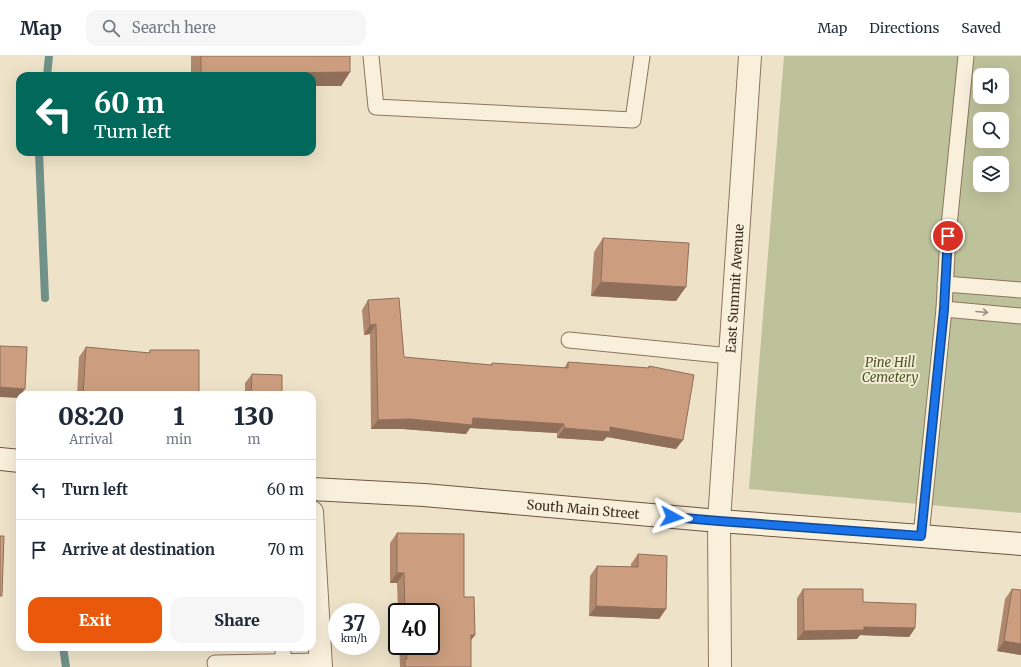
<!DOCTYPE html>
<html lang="en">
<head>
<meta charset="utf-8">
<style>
  body { margin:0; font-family:Merriweather,serif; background:#f6f6f7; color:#1f2937; height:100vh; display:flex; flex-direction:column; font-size:15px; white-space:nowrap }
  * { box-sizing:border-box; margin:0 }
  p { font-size:13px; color:#747a83 }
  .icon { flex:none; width:22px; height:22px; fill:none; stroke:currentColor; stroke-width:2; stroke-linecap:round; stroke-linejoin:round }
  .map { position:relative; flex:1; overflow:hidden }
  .panel { position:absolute; left:16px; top:335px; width:300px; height:260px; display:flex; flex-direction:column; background:#fff; border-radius:12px; box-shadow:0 4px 16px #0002 }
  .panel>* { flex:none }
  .banner { position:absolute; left:16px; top:16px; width:300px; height:84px; border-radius:12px; box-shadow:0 4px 16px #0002; background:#00695c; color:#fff; overflow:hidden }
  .fabs { position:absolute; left:973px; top:12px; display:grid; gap:8px }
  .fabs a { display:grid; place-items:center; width:36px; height:36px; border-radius:8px; background:#fff; box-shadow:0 4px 16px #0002; font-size:20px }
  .speed { position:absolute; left:328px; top:547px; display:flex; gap:8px; font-size:20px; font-weight:700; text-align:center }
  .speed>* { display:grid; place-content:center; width:52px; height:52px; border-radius:50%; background:#fff; box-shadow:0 4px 16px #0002; line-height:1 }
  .speed small { font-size:10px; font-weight:400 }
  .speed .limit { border:2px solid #111; border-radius:6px; background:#fff; color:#111 }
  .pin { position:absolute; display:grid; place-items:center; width:34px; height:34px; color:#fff; margin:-17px; border:2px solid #fff; border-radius:50%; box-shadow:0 1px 4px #0007 }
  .me { position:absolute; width:44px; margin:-22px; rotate:95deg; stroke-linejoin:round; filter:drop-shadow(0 0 3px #0008) }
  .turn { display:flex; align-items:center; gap:14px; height:84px; padding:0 12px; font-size:18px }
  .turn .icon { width:52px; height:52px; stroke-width:2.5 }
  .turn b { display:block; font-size:28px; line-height:34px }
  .eta { display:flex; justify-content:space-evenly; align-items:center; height:68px; text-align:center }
  .eta b { font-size:24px; font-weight:800; line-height:28px }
  .button { display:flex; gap:8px; margin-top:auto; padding:8px 12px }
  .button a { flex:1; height:46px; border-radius:12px; background:#ea580c; color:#fff; font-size:16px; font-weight:800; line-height:46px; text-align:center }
  .button a+a { background:#f6f6f7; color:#1f2937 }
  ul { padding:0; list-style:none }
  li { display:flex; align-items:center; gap:12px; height:60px; padding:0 12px; border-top:1px solid #e0e1e3 }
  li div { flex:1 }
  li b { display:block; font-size:15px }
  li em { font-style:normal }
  header { display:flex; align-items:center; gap:24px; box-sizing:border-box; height:56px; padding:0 20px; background:#fff; border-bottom:1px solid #e0e1e3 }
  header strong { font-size:19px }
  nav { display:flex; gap:22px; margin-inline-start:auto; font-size:14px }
  .search { width:280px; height:36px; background:#f6f6f7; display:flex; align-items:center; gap:10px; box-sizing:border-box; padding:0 14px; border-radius:12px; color:#747a83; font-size:15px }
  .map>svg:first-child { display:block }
  .cemetery { fill:#bec29b; fill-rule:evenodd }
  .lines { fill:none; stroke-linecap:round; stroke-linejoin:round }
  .stream { stroke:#709188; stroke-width:8 }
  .lane-casing { stroke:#8a755d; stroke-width:17 }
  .street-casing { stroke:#8a755d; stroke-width:24 }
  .secondary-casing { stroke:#6c5640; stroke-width:24 }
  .lane { stroke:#f9f0dc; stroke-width:15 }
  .street { stroke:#f9f0dc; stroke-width:22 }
  .secondary { stroke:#f9f0dc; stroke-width:22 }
  .wall { fill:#af886d }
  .shaded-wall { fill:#8f6f59 }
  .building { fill:#cc9e7f; stroke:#8f6f59 }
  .oneway { stroke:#9a8e7e }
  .route-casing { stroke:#114b97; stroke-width:10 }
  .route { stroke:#1a73e8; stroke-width:7 }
  .labels { text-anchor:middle; stroke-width:4; stroke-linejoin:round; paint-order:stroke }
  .street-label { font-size:13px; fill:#3b2d21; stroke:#f6edd8 }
  .park-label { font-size:13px; font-style:italic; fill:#4c5728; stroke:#f6edd8 }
</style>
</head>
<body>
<header>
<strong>Map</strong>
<div class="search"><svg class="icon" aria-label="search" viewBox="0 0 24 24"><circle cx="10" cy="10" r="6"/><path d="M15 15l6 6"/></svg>Search here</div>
<nav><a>Map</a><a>Directions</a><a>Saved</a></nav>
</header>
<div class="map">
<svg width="1021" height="611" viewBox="0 0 1021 611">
  <rect width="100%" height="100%" fill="#eee3c9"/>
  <!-- cemetery -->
  <path class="cemetery" d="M 784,0 L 1021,0 L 1021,457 L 749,433 ZM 980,19 L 1002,19 L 1002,41 L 980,41 ZM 980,63 L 1002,63 L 1002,85 L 980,85 ZM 980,107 L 1002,107 L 1002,129 L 980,129 Z"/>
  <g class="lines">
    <!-- stream -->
    <g class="stream">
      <path d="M 47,20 L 49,0"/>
      <path d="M 39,96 L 45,242"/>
      <path d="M 63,591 L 66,611"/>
    </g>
    <!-- lane casing -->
    <g class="lane-casing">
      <g id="lane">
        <path d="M 371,0 L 376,51 L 633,64 L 642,0"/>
        <path d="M 945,228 L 1021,234"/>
        <path d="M 944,253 L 1021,260"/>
        <path d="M 569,284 L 730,300"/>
        <path d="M 921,480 L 944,253 L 948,180 L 966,0"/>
        <path d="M 283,591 L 283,606"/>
        <path d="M 215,607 L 321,605"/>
      </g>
    </g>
    <!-- street casing -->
    <g class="street-casing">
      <g id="street">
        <path d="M 312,456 L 321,611"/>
        <path id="s1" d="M 720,611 L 719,465 L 750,0"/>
      </g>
    </g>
    <!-- secondary casing -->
    <g class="secondary-casing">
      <g id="secondary">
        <path d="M 0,403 L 20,405"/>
        <path id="s2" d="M 312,433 L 424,439 L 719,465 L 921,480 L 1021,488"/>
      </g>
    </g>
    <!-- lane -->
    <use href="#lane" class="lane"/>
    <!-- street -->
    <use href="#street" class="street"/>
    <!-- secondary -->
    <use href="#secondary" class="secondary"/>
  </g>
  <!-- wall -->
  <g class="wall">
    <path d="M 191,0 L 350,0 L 350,16 L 341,30 L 312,30 L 312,20 L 191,20 Z"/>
    <path d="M 603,182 L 676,245 L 591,240 L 594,196 Z"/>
    <path d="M 368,244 L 404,301 L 491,309 L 492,307 L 564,312 L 568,306 L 648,312 L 649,310 L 676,393 L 607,381 L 603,385 L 557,382 L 557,377 L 470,372 L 466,378 L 403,373 L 371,373 L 370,278 L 364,279 L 362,254 Z"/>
    <path d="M 86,291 L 149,297 L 150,294 L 199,339 L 77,339 L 79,301 Z"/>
    <path d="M 252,318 L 282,339 L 245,339 L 245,327 Z"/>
    <path d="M 397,477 L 464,541 L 471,585 L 471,611 L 400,611 L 399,590 L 431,590 L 431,556 L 398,556 L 397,527 L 390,527 L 390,487 Z"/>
    <path d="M 638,498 L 666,553 L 659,563 L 589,560 L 590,520 L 597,510 L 631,511 L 631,508 Z"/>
    <path d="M 803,533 L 863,546 L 915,572 L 909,581 L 860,579 L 857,583 L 797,584 L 797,542 Z"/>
    <path d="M 1012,533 L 1021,599 L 997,595 L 1005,543 Z"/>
  </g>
  <!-- shaded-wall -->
  <g class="shaded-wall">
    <path d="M 350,16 L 341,30 L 312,30 L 312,20 L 200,20 L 201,18 Z"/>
    <path d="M 601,226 L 686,231 L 676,245 L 591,240 Z"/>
    <path d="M 376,268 L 370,278 L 364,279 L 370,269 Z"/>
    <path d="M 0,331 L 25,333 L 18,342 L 0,341 Z"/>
    <path d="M 473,362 L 564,368 L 557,377 L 470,372 L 466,378 L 403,373 L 371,373 L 378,364 Z"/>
    <path d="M 610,371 L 683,384 L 676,393 L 607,381 L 603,385 L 557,382 L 564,372 Z"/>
    <path d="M 397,517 L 404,517 L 397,527 L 390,527 Z"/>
    <path d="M 596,550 L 666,553 L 659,563 L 589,560 Z"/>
    <path d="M 864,571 L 915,572 L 909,581 L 860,579 L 857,583 L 797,584 L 804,575 Z"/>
    <path d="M 471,579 L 475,579 L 468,588 Z"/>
    <path d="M 1004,585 L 1021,588 L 1021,599 L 997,595 Z"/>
  </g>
  <!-- building -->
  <g class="building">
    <path d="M 201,0 L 350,0 L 350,16 L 201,18 Z"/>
    <path d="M 603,182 L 689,187 L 686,231 L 601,226 Z"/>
    <path d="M 399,242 L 404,301 L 492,309 L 492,307 L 568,312 L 568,306 L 649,312 L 649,310 L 694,319 L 683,384 L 610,371 L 610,376 L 564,372 L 564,368 L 473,362 L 472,369 L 410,363 L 378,364 L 376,268 L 370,269 L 368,244 Z"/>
    <path d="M 0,290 L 27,291 L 25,333 L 0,331 Z"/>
    <path d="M 86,291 L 150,297 L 150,294 L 199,294 L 199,339 L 83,339 Z"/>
    <path d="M 252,318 L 282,319 L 282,339 L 251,339 Z"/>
    <path d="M 397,477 L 464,478 L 464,541 L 474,541 L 475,579 L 471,579 L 471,611 L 405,611 L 405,603 L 407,603 L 406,590 L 431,590 L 431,556 L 405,556 L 404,517 L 397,517 Z"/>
    <path d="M 0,480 L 4,480 L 2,540 L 0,540 Z"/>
    <path d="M 638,498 L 667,500 L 666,553 L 596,550 L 597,510 L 638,511 Z"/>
    <path d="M 803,533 L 863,533 L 863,546 L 916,548 L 915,572 L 864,571 L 864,574 L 804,575 Z"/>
    <path d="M 1012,533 L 1021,534 L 1021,588 L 1004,585 Z"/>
  </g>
  <!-- one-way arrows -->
  <defs><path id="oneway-shaft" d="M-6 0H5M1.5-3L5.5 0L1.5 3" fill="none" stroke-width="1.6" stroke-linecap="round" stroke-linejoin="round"/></defs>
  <use class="oneway" href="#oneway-shaft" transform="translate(982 256) rotate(5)"/>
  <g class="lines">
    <!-- route casing -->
    <g class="route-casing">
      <path id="route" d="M 672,461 L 719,465 L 921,480 L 944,253 L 948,180"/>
    </g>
    <!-- route -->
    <use href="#route" class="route"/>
  </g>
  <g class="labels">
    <!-- street labels -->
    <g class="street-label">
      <text dy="5" stroke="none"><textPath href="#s1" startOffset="379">East Summit Avenue</textPath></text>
      <text dy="5" stroke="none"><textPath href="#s2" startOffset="272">South Main Street</textPath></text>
    </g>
    <!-- park labels -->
    <g class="park-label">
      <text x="890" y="311">Pine Hill<tspan x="890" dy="15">Cemetery</tspan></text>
    </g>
  </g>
</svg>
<div class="fabs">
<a><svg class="icon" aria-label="sound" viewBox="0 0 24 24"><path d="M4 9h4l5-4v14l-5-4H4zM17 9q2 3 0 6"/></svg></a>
<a><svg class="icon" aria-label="search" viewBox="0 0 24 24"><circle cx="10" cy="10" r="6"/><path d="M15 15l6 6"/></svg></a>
<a><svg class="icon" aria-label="layers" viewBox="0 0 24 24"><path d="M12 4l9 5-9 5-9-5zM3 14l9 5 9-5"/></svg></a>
</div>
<div class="speed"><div>37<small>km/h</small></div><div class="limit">40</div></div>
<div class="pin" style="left:948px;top:180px;background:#d93025"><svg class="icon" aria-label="arrive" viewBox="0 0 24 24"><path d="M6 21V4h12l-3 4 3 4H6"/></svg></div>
<svg class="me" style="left:672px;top:461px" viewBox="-20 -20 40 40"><path d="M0-17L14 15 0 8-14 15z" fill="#1a73e8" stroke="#fff" stroke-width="4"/></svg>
<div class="banner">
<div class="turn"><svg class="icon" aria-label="left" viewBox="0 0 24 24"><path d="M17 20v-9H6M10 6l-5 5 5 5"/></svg><div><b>60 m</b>Turn left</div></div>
</div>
<section class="panel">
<div class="eta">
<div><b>08:20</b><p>Arrival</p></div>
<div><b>1</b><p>min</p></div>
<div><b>130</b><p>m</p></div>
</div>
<ul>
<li><svg class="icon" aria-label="left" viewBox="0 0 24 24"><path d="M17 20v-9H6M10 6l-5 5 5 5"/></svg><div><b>Turn left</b></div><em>60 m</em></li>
<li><svg class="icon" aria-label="arrive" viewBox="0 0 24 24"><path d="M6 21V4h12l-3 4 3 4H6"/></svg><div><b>Arrive at destination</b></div><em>70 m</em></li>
</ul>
<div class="button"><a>Exit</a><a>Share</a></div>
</section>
</div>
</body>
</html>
